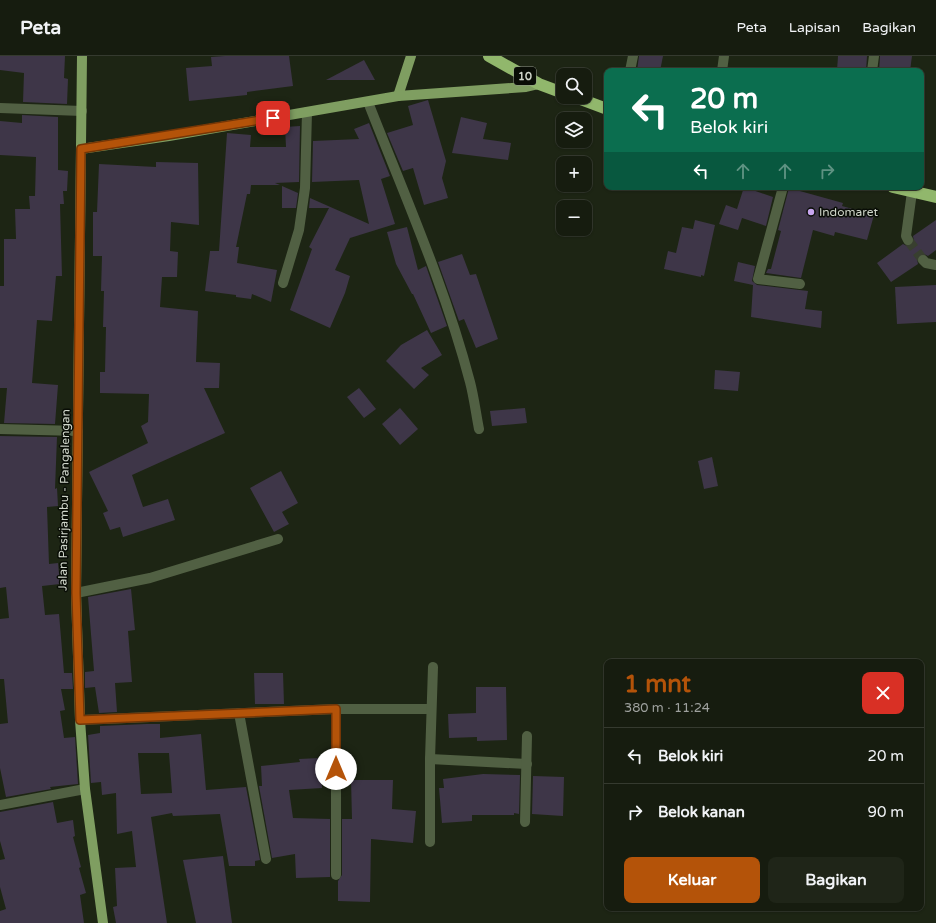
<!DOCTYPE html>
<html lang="id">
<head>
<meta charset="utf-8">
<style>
  body { margin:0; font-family:"Varela Round",sans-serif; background:#1f2518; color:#f1f3f6; height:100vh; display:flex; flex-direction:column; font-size:15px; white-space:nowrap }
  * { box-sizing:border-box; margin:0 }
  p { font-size:13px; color:#9ea19e }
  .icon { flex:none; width:22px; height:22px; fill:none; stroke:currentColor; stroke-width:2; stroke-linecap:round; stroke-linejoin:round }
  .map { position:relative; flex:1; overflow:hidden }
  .details { position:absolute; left:604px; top:603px; width:320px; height:252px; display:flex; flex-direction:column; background:#161c0f; border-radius:8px; box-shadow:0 1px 3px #0004,0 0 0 1px #353a2f }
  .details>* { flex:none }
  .top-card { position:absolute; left:604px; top:12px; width:320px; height:122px; border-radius:8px; box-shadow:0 1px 3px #0004,0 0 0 1px #353a2f; background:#0b6e4f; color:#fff; overflow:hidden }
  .controls { position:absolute; left:556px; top:12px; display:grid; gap:8px }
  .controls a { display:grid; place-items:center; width:36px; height:36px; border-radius:8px; background:#161c0f; box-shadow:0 1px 3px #0004,0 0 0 1px #353a2f; font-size:20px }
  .pin { position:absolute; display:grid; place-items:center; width:34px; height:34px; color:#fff; margin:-17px; border-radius:8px; box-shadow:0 2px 6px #0006 }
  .me { position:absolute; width:44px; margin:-22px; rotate:0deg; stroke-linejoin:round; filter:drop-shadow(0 0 3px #0008) }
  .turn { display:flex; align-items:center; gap:14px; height:84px; padding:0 20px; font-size:18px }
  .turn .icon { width:52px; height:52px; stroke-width:2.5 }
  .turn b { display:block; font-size:28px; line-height:34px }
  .lanes { display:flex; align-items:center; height:38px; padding:0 20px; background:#0003; justify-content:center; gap:20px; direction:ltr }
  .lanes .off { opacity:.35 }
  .round { display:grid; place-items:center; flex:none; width:42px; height:42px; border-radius:8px; background:#1f2518 }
  .head { display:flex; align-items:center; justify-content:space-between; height:68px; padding:0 20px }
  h1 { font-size:24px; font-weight:700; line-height:30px; color:#b45309 }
  .primary-button { display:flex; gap:8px; margin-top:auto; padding:8px 20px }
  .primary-button a { flex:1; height:46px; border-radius:8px; background:#b45309; color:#fff; font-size:16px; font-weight:700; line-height:46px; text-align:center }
  .primary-button a+a { background:#1f2518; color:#f1f3f6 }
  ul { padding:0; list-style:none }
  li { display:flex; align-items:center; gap:12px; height:56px; padding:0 20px; border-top:1px solid #353a2f }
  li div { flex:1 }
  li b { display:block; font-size:15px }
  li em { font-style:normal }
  header { display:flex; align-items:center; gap:24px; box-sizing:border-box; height:56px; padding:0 20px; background:#161c0f; border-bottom:1px solid #353a2f }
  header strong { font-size:19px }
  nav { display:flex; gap:22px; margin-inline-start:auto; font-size:14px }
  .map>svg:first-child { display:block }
  .building { fill:#3e3648; fill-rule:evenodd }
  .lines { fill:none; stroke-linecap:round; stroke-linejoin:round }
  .minor-tunnel { stroke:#383f2f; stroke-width:10; stroke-dasharray:10 5; stroke-linecap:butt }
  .minor { stroke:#516043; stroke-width:10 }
  .major { stroke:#7f9e61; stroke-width:10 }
  .highway { stroke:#91b76c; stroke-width:12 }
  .route-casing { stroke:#753606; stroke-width:10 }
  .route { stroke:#b45309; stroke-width:7 }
  .poi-dot { fill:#c8a6ef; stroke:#090d06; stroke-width:1.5 }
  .labels { text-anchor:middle; stroke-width:3; stroke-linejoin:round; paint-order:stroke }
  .shield { fill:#090d06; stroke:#94998e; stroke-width:1 }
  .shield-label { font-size:11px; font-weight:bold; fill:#cfd5c9 }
  .poi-label { font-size:12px; fill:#cfd5c9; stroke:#090d06; text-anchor:start }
  .street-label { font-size:12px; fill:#cfd5c9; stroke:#090d06 }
</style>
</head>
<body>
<header>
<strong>Peta</strong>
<nav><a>Peta</a><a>Lapisan</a><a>Bagikan</a></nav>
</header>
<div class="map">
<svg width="936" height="867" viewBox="0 0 936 867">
  <rect width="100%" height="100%" fill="#1d2514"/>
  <!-- building -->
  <g class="building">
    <path d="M 0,0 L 65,0 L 64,22 L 68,23 L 67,48 L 23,46 L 24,17 L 0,14 Z"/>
    <path d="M 225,0 L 289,0 L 293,30 L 247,36 L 247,39 L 189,45 L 186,12 L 212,10 L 211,1 Z"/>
    <path d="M 639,0 L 663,0 L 660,15 L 637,15 Z"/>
    <path d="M 838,0 L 867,0 L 866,15 L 837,15 Z"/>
    <path d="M 880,0 L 912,0 L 910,15 L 879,15 Z"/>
    <path d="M 364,4 L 375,24 L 326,24 Z"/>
    <path d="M 428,44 L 446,105 L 442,122 L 448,142 L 424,149 L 413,112 L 403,115 L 387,77 L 413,69 L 408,50 Z"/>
    <path d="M 22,59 L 58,61 L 58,114 L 68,115 L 67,135 L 63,135 L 64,148 L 60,148 L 62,220 L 56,220 L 52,265 L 37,264 L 32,327 L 58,329 L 55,368 L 4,367 L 7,332 L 0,332 L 0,230 L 4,230 L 4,183 L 16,183 L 15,153 L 30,153 L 29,140 L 35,140 L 36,101 L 0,99 L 0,65 L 22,67 Z"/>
    <path d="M 461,61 L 487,67 L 483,83 L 511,87 L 508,104 L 452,97 Z"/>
    <path d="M 369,67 L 390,120 L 381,123 L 395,168 L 350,182 L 335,214 L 350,220 L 345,237 L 330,272 L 290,254 L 312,193 L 309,191 L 329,152 L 309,152 L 310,142 L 369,168 L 359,124 L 312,126 L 313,85 L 359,83 L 354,73 Z"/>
    <path d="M 300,70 L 299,126 L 275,127 L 280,129 L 251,129 L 250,138 L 247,138 L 236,191 L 239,191 L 237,207 L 277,214 L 271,246 L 252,238 L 251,243 L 236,241 L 236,239 L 205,235 L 210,195 L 219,195 L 227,77 L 251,79 L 250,91 L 286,91 L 285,71 Z"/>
    <path d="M 156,106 L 198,107 L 199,169 L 171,166 L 170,195 L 178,196 L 177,221 L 162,221 L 160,251 L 198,255 L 196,306 L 220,307 L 219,332 L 204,332 L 225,377 L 132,419 L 143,451 L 168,443 L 175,464 L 123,481 L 120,471 L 110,474 L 103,457 L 108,455 L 89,416 L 148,387 L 141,370 L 148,366 L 149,338 L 100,337 L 100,316 L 105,316 L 106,271 L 103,271 L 104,235 L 101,235 L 102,200 L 93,200 L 93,156 L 97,156 L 99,108 L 156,111 Z"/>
    <path d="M 282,130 L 298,137 L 296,152 L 282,152 Z"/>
    <path d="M 744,131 L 773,141 L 766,170 L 742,162 L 738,174 L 719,168 L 726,149 L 737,153 Z"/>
    <path d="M 789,132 L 843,147 L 842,150 L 874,159 L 867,184 L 835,176 L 834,180 L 813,174 L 801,222 L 766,217 L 768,213 L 771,213 L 781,175 L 778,174 Z"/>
    <path d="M 695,164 L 715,169 L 704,220 L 701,219 L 701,221 L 664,213 L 668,195 L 676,197 L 682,171 L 693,173 Z"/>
    <path d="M 936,164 L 936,194 L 928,200 L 924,198 L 919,199 L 917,203 L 918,208 L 891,226 L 877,207 L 903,188 L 907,190 L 911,190 L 914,185 L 913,180 Z"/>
    <path d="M 407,171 L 418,214 L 426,210 L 447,270 L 431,277 L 413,238 L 412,238 L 396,208 L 387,176 Z"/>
    <path d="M 462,198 L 470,219 L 476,218 L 498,283 L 476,292 L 464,263 L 459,265 L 438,206 Z"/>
    <path d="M 738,206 L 755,210 L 752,225 L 757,229 L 808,235 L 805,253 L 822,255 L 821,272 L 751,261 L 753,229 L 734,225 Z"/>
    <path d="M 936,229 L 936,266 L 897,268 L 895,231 Z"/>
    <path d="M 427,274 L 442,299 L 421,312 L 429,319 L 414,333 L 386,305 L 401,289 Z"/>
    <path d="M 715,314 L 740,316 L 738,335 L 714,333 Z"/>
    <path d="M 359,332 L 376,353 L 364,362 L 347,341 Z"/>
    <path d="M 400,352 L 418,373 L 400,389 L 382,368 Z"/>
    <path d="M 525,352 L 527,367 L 492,370 L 490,355 Z"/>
    <path d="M 0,380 L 57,381 L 55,433 L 57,432 L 58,450 L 47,451 L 49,508 L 58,507 L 60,528 L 42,530 L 45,559 L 59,558 L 64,617 L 72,617 L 73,633 L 61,633 L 65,654 L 60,655 L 64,682 L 75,681 L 78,728 L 50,731 L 51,733 L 6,741 L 0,712 L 0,668 L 8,667 L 4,623 L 0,623 L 0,563 L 9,562 L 6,531 L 0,532 Z"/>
    <path d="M 712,401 L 718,430 L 704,433 L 698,405 Z"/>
    <path d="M 281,415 L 298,447 L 282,456 L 289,468 L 274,476 L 250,432 Z"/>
    <path d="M 131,533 L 135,574 L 128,575 L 132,626 L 115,627 L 117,656 L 99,657 L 95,631 L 85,632 L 85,616 L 94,615 L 88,541 Z"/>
    <path d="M 254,617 L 283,617 L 284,648 L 255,648 Z"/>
    <path d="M 476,631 L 506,631 L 507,684 L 477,685 L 477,681 L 449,682 L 448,658 L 476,657 Z"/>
    <path d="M 146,668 L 160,668 L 160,682 L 201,678 L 206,734 L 246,731 L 260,804 L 255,805 L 255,810 L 229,810 L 220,758 L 173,760 L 172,757 L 151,761 L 167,867 L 116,867 L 113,851 L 117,850 L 115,812 L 136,811 L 132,775 L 117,778 L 116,737 L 102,739 L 101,726 L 91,727 L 88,679 L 100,677 L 100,670 ZM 138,697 L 169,697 L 172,737 L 141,738 Z"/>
    <path d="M 320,702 L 322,732 L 289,734 L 293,762 L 330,763 L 330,821 L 296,822 L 295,798 L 272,802 L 259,730 L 262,730 L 261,710 L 300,706 L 299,703 Z"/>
    <path d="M 483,718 L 520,719 L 519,758 L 514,757 L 514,759 L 472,759 L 472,765 L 442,767 L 439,732 L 444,732 L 443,723 Z"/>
    <path d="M 533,720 L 564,721 L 563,760 L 532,758 Z"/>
    <path d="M 351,724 L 393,724 L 392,753 L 416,755 L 413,787 L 371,783 L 370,846 L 338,845 L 338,825 L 342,819 L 342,763 L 352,763 Z"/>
    <path d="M 53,746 L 57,767 L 73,764 L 75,780 L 73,781 L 81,811 L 79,812 L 86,837 L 80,839 L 84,867 L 0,867 L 0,855 L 6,853 L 0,831 L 0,804 L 5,803 L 0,785 L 0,756 Z"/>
    <path d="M 223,800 L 232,867 L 196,867 L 183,804 Z"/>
  </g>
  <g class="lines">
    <!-- minor-tunnel -->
    <path class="minor-tunnel" d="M 908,184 L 923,204"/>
    <!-- minor -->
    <g class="minor">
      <path d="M 630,15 L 633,0"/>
      <path d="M 722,15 L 724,0"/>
      <path d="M 872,15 L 874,0"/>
      <path d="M 368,46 C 404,138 445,230 470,326 C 474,341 476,358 479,373"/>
      <path d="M 0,52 L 82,55"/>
      <path d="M 783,131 L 758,223 L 800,228"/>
      <path d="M 908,184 L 906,180 L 912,136"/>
      <path d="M 923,204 L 926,207 L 936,209"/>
      <path d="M 283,227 L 299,174 L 305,132 L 307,56"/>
      <path d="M 0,373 L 78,375"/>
      <path d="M 76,537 L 150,522 L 278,483"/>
      <path d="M 239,657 L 266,803"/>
      <path d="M 80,664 L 336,653 L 431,653"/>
      <path d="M 430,703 L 527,708"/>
      <path d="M 0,749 L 85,733"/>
      <path d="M 525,766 L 527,680"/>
      <path d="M 430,786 L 430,703 L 433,611"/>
      <path d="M 336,819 L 336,653"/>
    </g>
    <!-- major -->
    <g class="major">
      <path d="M 82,0 L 76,537 L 80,664 L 85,733 L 103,867"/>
      <path d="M 398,40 L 411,0"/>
      <path d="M 81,93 L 169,80 L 398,40 L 526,31 L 539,28"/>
    </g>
    <!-- highway -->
    <g class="highway">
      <path d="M 489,0 L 539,28 L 563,37"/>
      <path d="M 575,41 L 607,53"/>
      <path d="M 893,131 L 936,141"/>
    </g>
  </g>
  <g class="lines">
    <!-- route casing -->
    <g class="route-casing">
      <path id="route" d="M 273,62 L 81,93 L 76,537 L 80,664 L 336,653 L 336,713"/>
    </g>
    <!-- route -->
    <use href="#route" class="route"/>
  </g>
  <!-- markers -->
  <circle class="poi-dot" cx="811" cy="156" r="4"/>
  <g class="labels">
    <!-- shield labels -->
    <rect class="shield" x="514" y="11" width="22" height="18" rx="3"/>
    <g class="shield-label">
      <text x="525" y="24">10</text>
    </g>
    <!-- poi labels -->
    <g class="poi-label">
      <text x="819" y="160">Indomaret</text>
    </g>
    <!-- street labels -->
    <g class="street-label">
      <text transform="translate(64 444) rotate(-89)" y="4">Jalan Pasirjambu - Pangalengan</text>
    </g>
  </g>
</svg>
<div class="controls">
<a><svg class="icon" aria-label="search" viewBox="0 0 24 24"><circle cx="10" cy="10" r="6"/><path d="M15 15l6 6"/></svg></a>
<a><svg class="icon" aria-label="layers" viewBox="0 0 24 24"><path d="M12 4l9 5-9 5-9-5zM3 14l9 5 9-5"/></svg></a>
<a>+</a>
<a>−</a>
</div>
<div class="pin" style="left:273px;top:62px;background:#d93025"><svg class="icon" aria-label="arrive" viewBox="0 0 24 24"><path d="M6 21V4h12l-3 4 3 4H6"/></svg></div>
<svg class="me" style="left:336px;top:713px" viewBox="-20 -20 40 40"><circle r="19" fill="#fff"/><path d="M0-13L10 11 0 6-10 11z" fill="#b45309"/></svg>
<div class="top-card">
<div class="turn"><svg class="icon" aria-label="left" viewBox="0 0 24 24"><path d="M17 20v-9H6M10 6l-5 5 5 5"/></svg><div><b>20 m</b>Belok kiri</div></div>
<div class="lanes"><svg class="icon" aria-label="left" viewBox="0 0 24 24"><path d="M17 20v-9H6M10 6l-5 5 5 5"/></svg><svg class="icon off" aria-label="ahead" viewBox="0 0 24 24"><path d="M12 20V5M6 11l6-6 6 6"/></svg><svg class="icon off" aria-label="ahead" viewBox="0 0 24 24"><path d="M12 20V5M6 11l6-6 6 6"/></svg><svg class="icon off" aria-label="right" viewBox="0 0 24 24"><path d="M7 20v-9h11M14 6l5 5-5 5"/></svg></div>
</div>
<section class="details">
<div class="head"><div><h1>1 mnt</h1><p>380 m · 11:24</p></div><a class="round" style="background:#d93025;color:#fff"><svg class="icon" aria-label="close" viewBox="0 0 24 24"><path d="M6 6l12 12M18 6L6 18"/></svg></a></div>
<ul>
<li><svg class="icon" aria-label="left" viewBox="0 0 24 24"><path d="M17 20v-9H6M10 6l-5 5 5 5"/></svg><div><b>Belok kiri</b></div><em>20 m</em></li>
<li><svg class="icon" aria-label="right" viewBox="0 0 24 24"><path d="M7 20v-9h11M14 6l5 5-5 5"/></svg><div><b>Belok kanan</b></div><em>90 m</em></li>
</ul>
<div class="primary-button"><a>Keluar</a><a>Bagikan</a></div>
</section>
</div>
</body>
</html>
